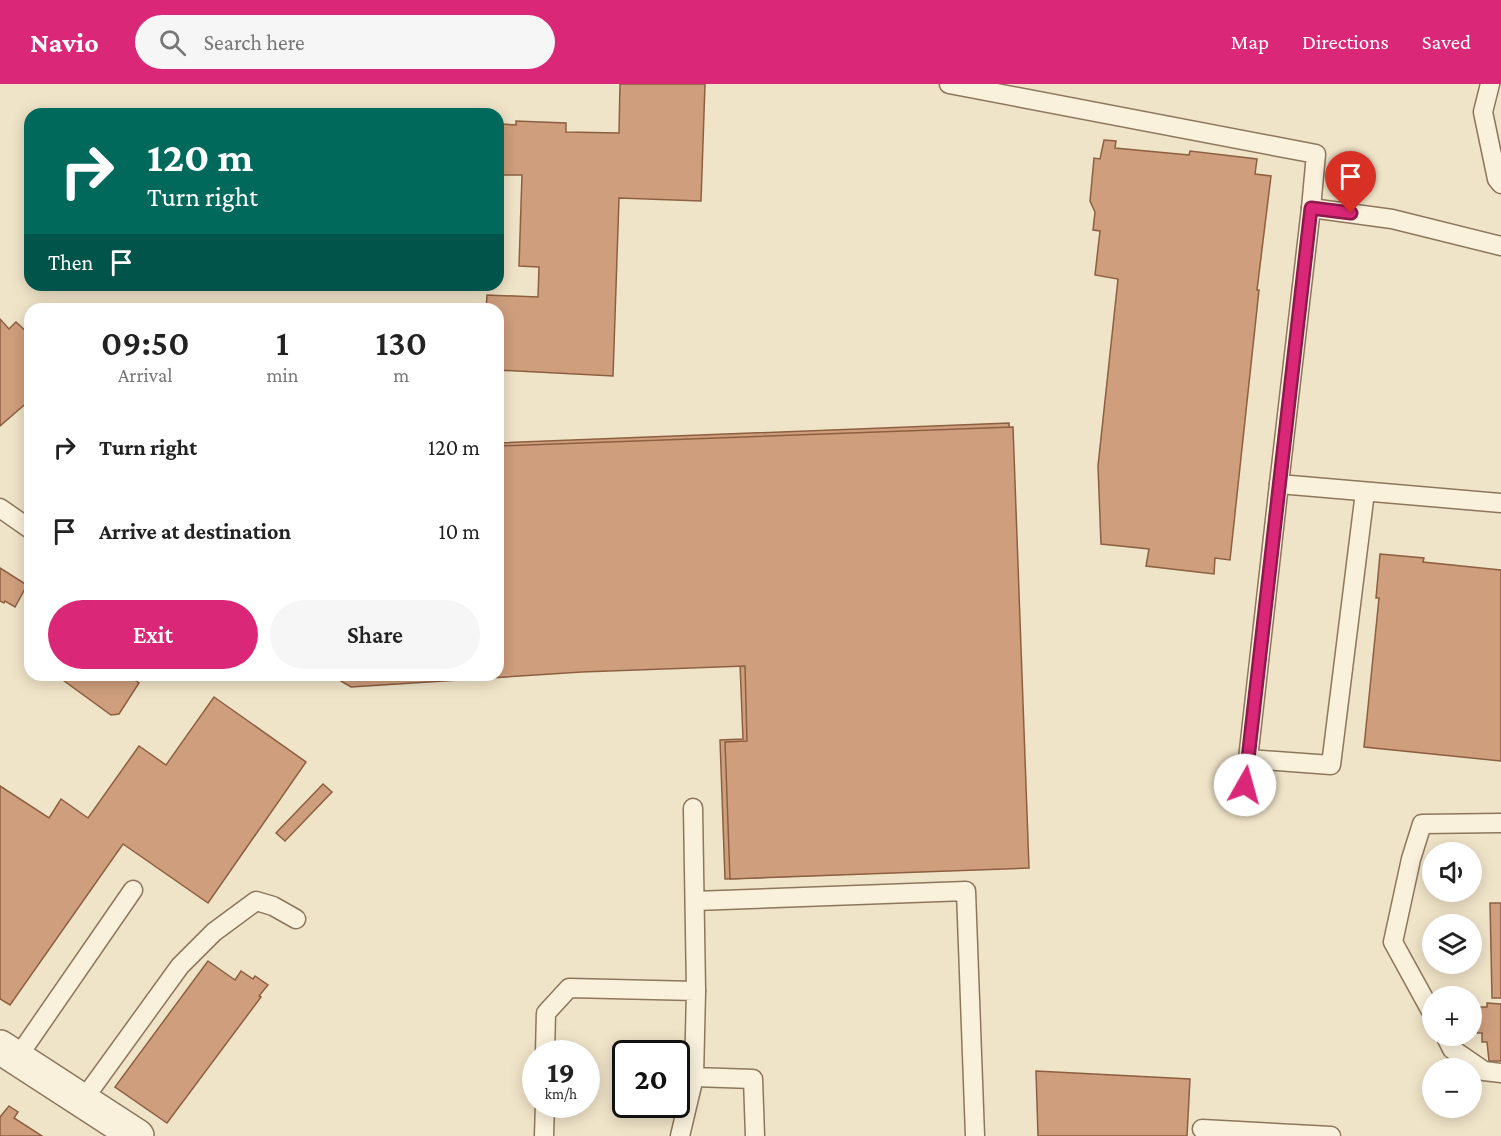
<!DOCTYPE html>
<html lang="en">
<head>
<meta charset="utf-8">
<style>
  body { margin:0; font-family:"Crimson Pro",serif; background:#f6f6f6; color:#222; height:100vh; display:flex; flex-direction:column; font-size:22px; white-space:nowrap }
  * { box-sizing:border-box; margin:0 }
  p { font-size:20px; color:#767676 }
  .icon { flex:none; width:33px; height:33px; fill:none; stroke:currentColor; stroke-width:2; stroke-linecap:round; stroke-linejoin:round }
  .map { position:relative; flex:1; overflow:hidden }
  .sheet { position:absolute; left:24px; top:219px; width:480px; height:378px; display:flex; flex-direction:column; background:#fff; border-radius:18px; box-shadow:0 3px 15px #0003 }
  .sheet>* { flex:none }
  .top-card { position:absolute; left:24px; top:24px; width:480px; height:183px; border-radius:18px; box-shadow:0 3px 15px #0003; background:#00695c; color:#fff; overflow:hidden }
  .buttons { position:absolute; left:1422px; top:758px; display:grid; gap:12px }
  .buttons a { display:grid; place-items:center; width:60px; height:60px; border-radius:50%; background:#fff; box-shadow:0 3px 15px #0003; font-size:30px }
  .speed { position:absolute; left:522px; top:956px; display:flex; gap:12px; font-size:30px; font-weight:700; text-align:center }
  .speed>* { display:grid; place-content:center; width:78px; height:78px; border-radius:50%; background:#fff; box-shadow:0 3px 15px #0003; line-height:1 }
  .speed small { font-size:15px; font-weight:400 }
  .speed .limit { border:3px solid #111; border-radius:9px; background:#fff; color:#111 }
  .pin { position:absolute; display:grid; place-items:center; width:51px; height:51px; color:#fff; margin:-62px -26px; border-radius:50% 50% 50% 0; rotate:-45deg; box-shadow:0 0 6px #0007 }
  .pin .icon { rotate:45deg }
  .me { position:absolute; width:66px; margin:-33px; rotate:7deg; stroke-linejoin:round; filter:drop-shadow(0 0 4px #0008) }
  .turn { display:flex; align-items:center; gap:21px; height:126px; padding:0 24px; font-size:27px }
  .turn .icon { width:78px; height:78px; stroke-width:2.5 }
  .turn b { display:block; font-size:42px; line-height:51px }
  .then { display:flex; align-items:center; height:57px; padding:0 24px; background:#0003; gap:12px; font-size:22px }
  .eta { display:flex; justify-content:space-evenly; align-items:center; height:102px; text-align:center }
  .eta b { font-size:36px; font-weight:600; line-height:42px }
  .button { display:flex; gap:12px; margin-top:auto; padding:12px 24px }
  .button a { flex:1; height:69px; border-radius:36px; background:#db2777; color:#fff; font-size:24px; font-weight:600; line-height:69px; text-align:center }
  .button a+a { background:#f6f6f6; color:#222 }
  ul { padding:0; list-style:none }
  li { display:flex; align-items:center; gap:18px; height:84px; padding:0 24px }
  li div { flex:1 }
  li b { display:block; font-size:22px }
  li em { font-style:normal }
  header { display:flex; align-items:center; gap:36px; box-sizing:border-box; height:84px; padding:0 30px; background:#db2777; color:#fff }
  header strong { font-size:28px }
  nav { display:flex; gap:33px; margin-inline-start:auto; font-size:21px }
  .search { width:420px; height:54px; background:#f6f6f6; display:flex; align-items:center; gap:15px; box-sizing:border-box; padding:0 21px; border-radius:33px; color:#767676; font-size:22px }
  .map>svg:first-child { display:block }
  .building { fill:#cf9f7d; stroke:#8d5f41; stroke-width:1.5 }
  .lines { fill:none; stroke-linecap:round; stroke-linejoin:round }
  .service-casing { stroke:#8d765c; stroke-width:21 }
  .tertiary-casing { stroke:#8d765c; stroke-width:36 }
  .service { stroke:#faf1dc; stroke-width:18 }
  .tertiary { stroke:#faf1dc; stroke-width:33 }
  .route-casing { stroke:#8e194d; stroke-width:15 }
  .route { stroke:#db2777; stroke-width:10 }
</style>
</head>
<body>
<header>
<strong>Navio</strong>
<div class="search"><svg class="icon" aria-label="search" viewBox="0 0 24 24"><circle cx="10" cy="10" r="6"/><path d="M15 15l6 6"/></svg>Search here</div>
<nav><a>Map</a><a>Directions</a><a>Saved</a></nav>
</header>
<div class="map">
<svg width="1501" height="1052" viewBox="0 0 1501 1052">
  <rect width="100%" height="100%" fill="#f0e4c8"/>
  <!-- building -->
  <g class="building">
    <path d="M 620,0 L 705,0 L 701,117 L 619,114 L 613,292 L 498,286 L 498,225 L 486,225 L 487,211 L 538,213 L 539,183 L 519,182 L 522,91 L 499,91 L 501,40 L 516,41 L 516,37 L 566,39 L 566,48 L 619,49 Z"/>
    <path d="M 1104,56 L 1116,57 L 1115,64 L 1189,71 L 1190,67 L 1257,75 L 1255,90 L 1271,92 L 1257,206 L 1259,206 L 1230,476 L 1215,474 L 1214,490 L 1146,482 L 1149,465 L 1101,460 L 1098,382 L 1118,195 L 1095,191 L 1100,147 L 1093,146 L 1095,128 L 1090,117 L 1094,74 L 1100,75 Z"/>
    <path d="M 0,235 L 9,245 L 16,238 L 30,251 L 30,316 L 0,342 Z"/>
    <path d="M 1009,339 L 1025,783 L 725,795 L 720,656 L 743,655 L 740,580 L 498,590 L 498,359 Z"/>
    <path d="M 1013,343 L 1029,784 L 730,795 L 725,658 L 747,657 L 745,582 L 582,588 L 351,603 L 341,597 L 341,591 L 498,591 L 498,362 Z"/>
    <path d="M 1380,470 L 1424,474 L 1423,478 L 1501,486 L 1501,677 L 1364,663 L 1379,514 L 1376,514 Z"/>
    <path d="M 0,484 L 27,501 L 15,523 L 5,517 L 4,519 L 0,517 Z"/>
    <path d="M 56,591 L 128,591 L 139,599 L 119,630 L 111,631 Z"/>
    <path d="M 338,591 L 464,591 L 338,596 Z"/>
    <path d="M 214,613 L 306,678 L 208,819 L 123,760 L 10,921 L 0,915 L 0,702 L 49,734 L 61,715 L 88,734 L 139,662 L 166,681 Z"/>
    <path d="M 323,700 L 332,708 L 285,757 L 276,749 Z"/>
    <path d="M 1490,819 L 1501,819 L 1501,914 L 1492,914 Z"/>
    <path d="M 208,877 L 235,896 L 241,887 L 253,895 L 255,892 L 268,901 L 259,912 L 261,913 L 167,1039 L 115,1003 Z"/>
    <path d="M 1487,919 L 1501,920 L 1501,977 L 1489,977 L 1487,958 L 1482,958 L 1482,949 L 1477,949 L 1477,923 L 1487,923 Z"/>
    <path d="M 1036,987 L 1190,995 L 1187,1052 L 1038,1052 Z"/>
    <path d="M 9,1022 L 18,1028 L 14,1034 L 42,1052 L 0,1052 L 0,1033 Z"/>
  </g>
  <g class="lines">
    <!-- service casing -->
    <g class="service-casing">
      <g id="service">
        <path d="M 949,0 L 1316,70 L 1311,124"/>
        <path d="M 1490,0 L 1483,28 L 1497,95 L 1501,100"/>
        <path d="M 1501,162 L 1392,135 L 1311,124 L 1279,400 L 1501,419"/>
        <path d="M 1279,400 L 1248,675 L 1331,681 L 1365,408"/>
        <path d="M 0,424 L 30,445"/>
        <path d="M 1245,701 L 1248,675"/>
        <path d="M 693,724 L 696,907"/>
        <path d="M 695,817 L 966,807 L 975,1052"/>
        <path d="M 1432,929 L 1393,858 L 1411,775 L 1422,740 L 1501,739"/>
        <path d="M 1445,951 L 1452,965 L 1484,987 L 1501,989"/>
        <path d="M 545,969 L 546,929 L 569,904 L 696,907 L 694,993 L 753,995 L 755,1052"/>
        <path d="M 17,974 L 133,806"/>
        <path d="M 83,1016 L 180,882 L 214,848 L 256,817 L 273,822 L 296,835"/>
        <path d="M 1202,1045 L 1331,1052"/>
        <path d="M 544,1052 L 545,1020"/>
        <path d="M 680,1052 L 694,993"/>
      </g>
    </g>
    <!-- tertiary casing -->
    <g class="tertiary-casing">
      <path id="tertiary" d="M 0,963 L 137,1052"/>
    </g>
    <!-- service -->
    <use href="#service" class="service"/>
    <!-- tertiary -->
    <use href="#tertiary" class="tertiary"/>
  </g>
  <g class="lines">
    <!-- route casing -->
    <g class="route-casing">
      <path id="route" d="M 1245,701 L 1311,124 L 1351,129"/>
    </g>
    <!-- route -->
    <use href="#route" class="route"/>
  </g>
</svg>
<div class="buttons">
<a><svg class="icon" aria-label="sound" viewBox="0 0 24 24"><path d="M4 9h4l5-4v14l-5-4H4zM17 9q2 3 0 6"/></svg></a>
<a><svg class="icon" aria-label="layers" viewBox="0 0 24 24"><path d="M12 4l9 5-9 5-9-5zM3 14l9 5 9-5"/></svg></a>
<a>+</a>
<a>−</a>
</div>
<div class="speed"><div>19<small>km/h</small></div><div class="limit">20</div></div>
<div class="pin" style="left:1351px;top:129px;background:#d93025"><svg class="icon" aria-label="arrive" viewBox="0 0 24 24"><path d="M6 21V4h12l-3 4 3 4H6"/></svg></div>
<svg class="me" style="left:1245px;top:701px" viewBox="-20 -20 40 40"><circle r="19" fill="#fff"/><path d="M0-13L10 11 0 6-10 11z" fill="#db2777"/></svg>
<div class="top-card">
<div class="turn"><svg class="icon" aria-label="right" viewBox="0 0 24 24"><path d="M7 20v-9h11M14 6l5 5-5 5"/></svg><div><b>120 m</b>Turn right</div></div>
<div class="then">Then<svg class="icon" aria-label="arrive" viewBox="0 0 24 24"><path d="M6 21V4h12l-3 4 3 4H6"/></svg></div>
</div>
<section class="sheet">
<div class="eta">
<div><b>09:50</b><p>Arrival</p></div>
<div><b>1</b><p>min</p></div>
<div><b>130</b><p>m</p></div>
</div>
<ul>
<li><svg class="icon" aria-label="right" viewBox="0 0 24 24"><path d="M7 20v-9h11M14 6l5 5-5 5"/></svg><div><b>Turn right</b></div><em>120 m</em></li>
<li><svg class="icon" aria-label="arrive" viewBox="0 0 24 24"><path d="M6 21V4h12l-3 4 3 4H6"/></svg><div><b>Arrive at destination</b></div><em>10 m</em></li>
</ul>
<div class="button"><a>Exit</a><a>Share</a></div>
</section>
</div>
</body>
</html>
